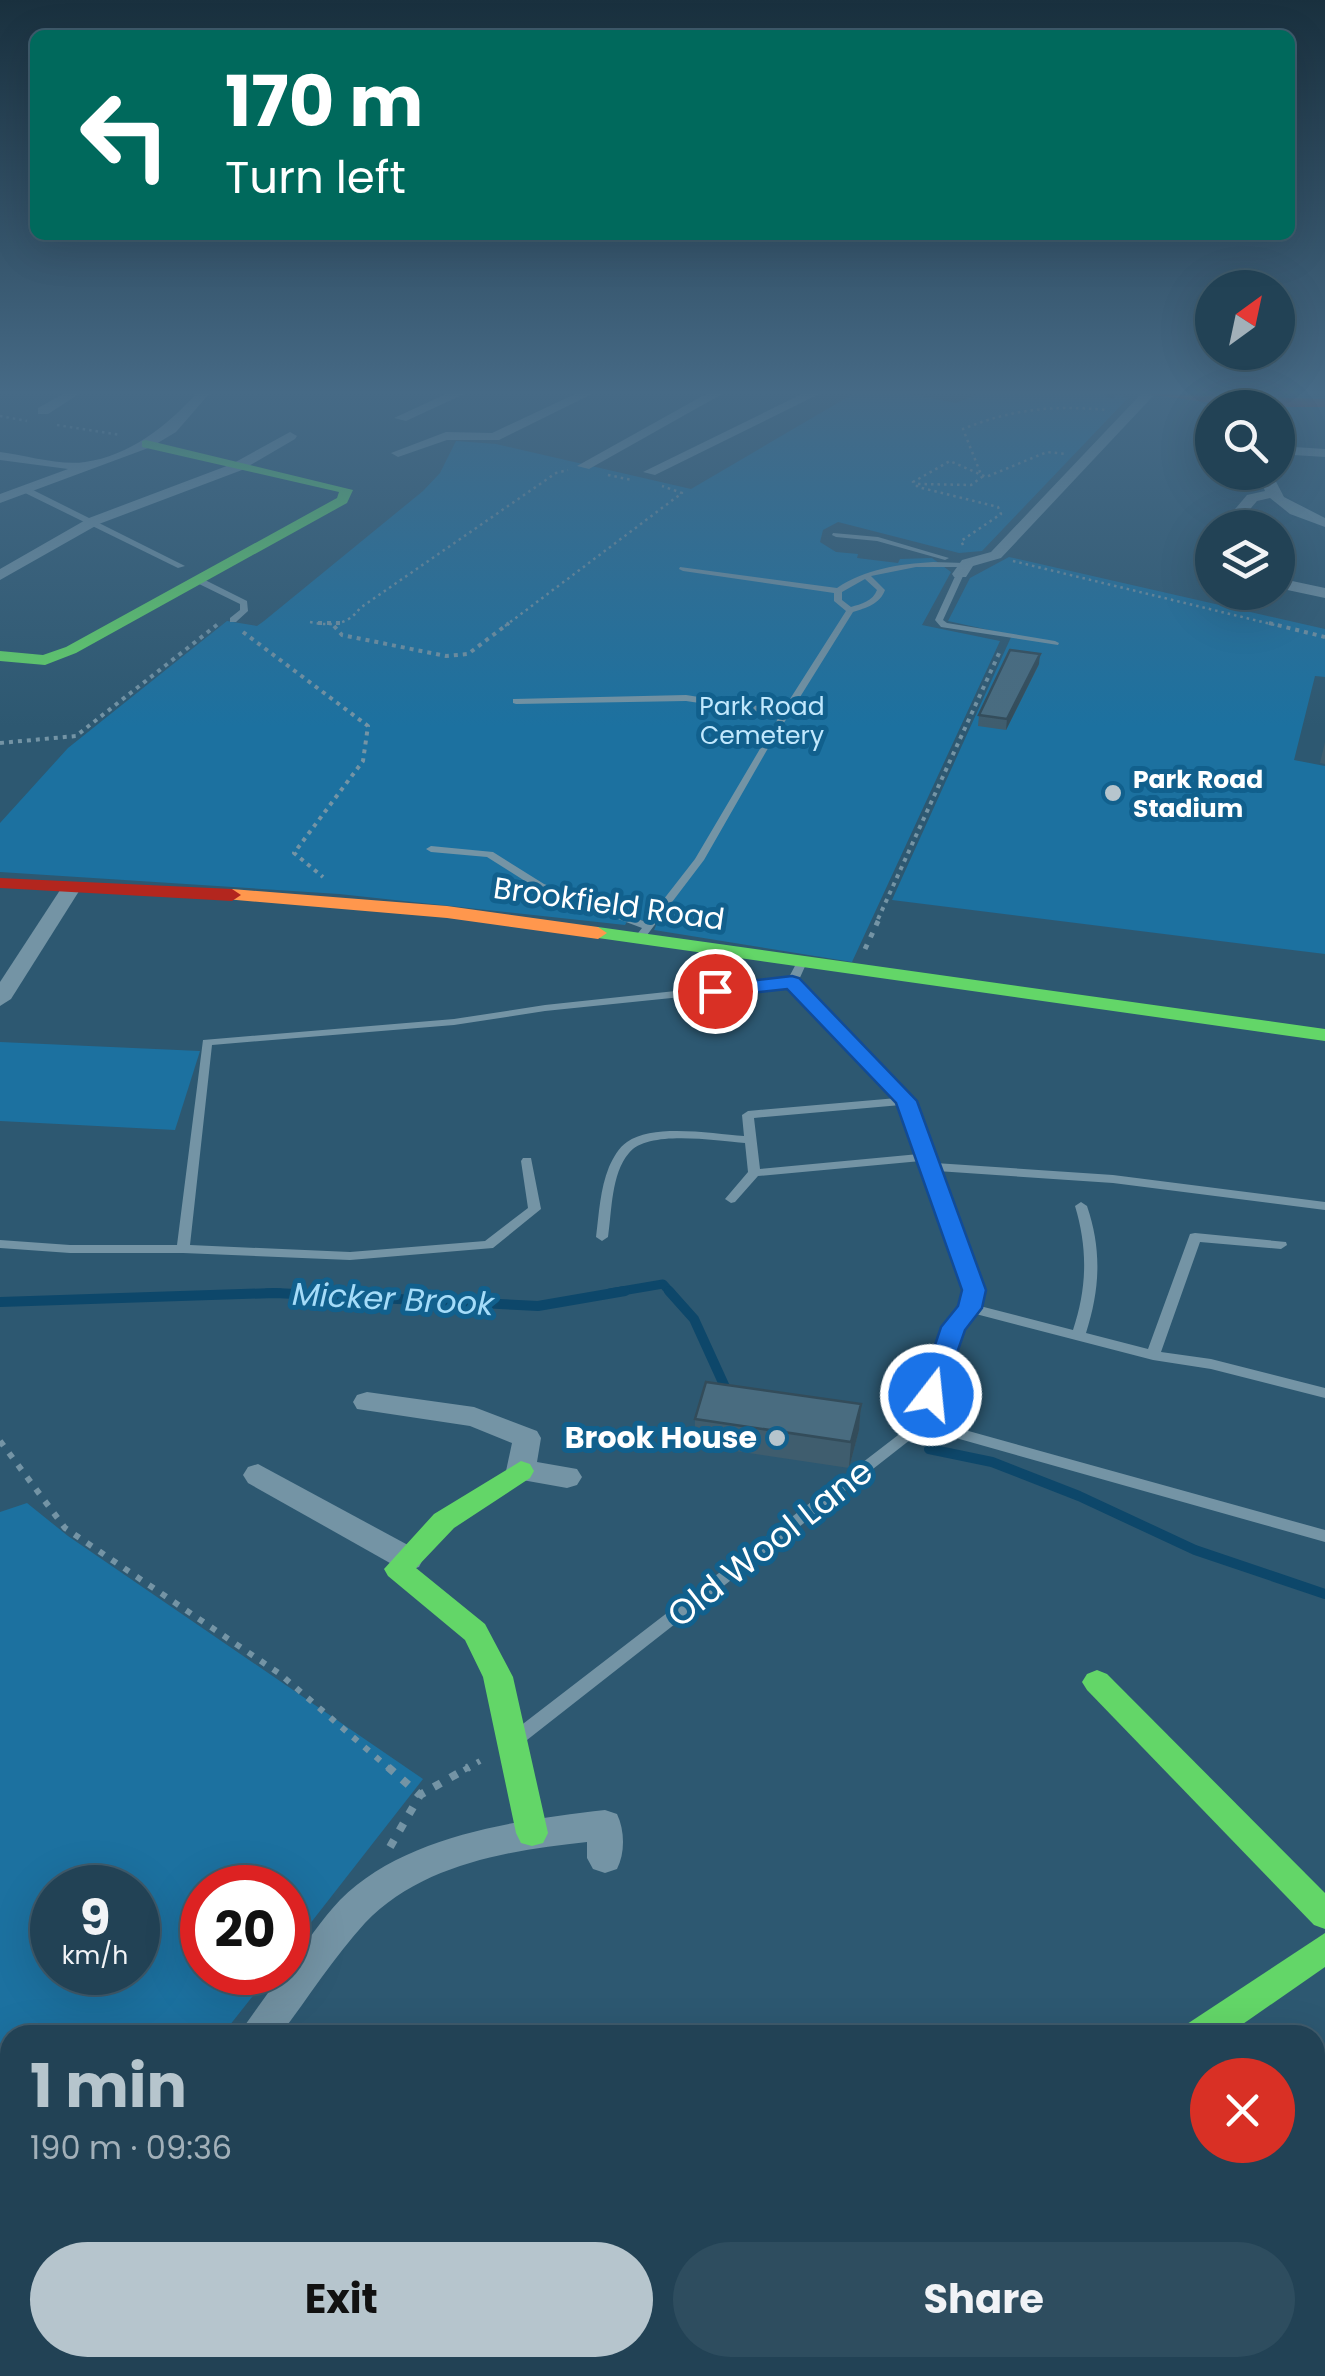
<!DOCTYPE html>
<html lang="en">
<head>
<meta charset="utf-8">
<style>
  body { margin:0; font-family:Poppins,sans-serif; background:#2e4d5f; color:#f1f3f6; height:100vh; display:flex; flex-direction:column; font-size:38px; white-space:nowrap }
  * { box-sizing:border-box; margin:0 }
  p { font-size:32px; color:#a2b0b9 }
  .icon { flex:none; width:55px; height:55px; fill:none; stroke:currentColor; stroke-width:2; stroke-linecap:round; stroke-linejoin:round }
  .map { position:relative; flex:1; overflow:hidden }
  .panel { position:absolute; left:0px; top:2025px; width:1325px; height:352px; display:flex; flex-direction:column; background:#224255; border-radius:30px 30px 0 0; box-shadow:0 10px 40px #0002,0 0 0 2px #3f5b6c }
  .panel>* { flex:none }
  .banner { position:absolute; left:30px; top:30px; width:1265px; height:210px; border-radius:15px; box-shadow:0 10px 40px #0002,0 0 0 2px #3f5b6c; background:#00695c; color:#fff; overflow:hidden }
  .needle { width:65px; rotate:33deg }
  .controls { position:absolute; left:1195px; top:270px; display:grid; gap:20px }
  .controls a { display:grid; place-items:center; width:100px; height:100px; border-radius:50%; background:#224255; box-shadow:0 10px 40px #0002,0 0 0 2px #3f5b6c; font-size:50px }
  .speed { position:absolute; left:30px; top:1865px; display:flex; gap:20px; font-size:50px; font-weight:700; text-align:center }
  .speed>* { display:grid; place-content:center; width:130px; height:130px; border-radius:50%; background:#224255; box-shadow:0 10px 40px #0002,0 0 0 2px #3f5b6c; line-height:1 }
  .speed small { font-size:25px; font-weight:400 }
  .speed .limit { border:15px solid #d22; background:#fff; color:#111 }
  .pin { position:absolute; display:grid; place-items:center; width:85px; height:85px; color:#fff; margin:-42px; border:5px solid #fff; border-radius:50%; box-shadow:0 2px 10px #0007 }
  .me { position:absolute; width:110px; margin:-55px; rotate:16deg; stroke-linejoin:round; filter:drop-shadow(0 0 8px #0008) }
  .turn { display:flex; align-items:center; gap:35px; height:210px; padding:0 30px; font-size:45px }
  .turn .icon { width:130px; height:130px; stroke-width:2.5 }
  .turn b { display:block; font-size:70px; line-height:85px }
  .round { display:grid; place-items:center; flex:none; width:105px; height:105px; border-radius:52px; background:#2e4d5f }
  .head { display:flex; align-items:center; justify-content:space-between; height:170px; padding:0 30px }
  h1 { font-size:60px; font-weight:700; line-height:75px; color:#b6c5cd }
  .primary-button { display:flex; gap:20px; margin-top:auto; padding:20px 30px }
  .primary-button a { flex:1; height:115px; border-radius:60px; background:#b6c5cd; color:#111; font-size:40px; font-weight:700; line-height:115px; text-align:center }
  .primary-button a+a { background:#2e4d5f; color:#f1f3f6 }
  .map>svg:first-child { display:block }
  .green { fill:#1c71a0; fill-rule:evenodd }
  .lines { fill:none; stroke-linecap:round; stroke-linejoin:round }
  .stream-far2 { stroke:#0d476a; stroke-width:5 }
  .stream-far1 { stroke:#0d476a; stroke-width:9 }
  .stream { stroke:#0d476a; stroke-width:10 }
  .path-far4 { stroke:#7494a5; stroke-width:2.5; stroke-dasharray:2.5 4; stroke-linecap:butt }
  .path-far3 { stroke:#7494a5; stroke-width:4; stroke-dasharray:4 5; stroke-linecap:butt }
  .path-far2 { stroke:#7494a5; stroke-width:5; stroke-dasharray:5 8; stroke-linecap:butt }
  .path-far1 { stroke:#7494a5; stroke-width:6; stroke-dasharray:6 9; stroke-linecap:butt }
  .path { stroke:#7494a5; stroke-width:8; stroke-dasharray:8 11; stroke-linecap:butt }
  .lane { fill:#7494a5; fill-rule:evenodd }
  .street { fill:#7494a5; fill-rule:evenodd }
  .fast { fill:#63d668; fill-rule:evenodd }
  .slow { fill:#ff974d; fill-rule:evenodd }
  .jam { fill:#b3261e; fill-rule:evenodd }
  .wall { fill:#3f5d6e }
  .shaded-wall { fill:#334c5a }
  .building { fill:#496c80; stroke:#334c5a; stroke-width:2.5 }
  .route { fill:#1a73e8; stroke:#114b97; stroke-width:2.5 }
  .poi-dot { fill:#b6c5cd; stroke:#11608d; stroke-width:4 }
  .labels { text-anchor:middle; stroke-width:10; stroke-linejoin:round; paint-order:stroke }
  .far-park-label { font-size:25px; fill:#c1e8fd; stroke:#11608d }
  .far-poi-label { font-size:25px; font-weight:bold; fill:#fff; stroke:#11608d; text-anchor:start }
  .street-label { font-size:30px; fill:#fff; stroke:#11608d }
  .poi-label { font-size:30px; font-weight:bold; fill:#fff; stroke:#11608d; text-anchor:end }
  .water-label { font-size:32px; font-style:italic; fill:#a5dcf9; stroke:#11608d }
  .near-street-label { font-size:35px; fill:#fff; stroke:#11608d }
</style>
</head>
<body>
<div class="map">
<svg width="1325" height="2376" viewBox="0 0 1325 2376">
  <rect width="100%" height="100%" fill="#2d5871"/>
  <!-- green -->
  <g class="green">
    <path d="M 853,394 L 908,394 L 956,403 L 978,394 L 1113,394 L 1128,398 L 982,551 L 959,553 L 838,522 L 823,530 L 820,542 L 836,552 L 858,554 L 857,558 L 898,563 L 900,559 L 932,558 L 951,572 L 922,625 L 1000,641 L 852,962 L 654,930 L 657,923 L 629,918 L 625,925 L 339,894 L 0,872 L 0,823 L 68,748 L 227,621 L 257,626 L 264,621 L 423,491 L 440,473 L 456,441 L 496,444 L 691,489 Z"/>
    <path d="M 1009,557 L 1325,629 L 1325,677 L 1315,676 L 1294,760 L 1325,766 L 1325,954 L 892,900 L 1012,635 L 948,621 L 970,578 Z"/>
    <path d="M 0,1042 L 200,1051 L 175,1130 L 0,1121 Z"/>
    <path d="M 27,1503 L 68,1536 L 423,1779 L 288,1952 L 288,1888 L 202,1888 L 202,1972 L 271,1973 L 222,2035 L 10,2035 L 10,2304 L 0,2317 L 0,1512 ZM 52,1888 L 138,1888 L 138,1972 L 52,1972 Z"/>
  </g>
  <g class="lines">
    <!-- stream-far2 -->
    <path class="stream-far2" d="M 1107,394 L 1112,396"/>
    <!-- stream-far1 -->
    <g class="stream-far1">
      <path d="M 267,1293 L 280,1293"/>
      <path d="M 610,1293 L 663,1284 L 671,1293"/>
    </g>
    <!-- stream -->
    <g class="stream">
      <path d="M 669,1291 L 694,1319 L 725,1387"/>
      <path d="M 0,1302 L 275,1293 L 538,1306 L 625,1291"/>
      <path d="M 929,1449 L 992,1462 L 1079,1496 L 1195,1550 L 1325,1594"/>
    </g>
    <!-- path-far4 -->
    <g class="path-far4">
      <path d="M 0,416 L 27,421"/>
      <path d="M 57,425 L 121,435"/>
      <path d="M 608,475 L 632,480"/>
      <path d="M 918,484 L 971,485 L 982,477 L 963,429 C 1012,409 1054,405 1106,410"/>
      <path d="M 963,545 L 961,541 L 1001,514 L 998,507 L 918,487 L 913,482 L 950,461 L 986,477 L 1047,452 L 1066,454"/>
      <path d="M 1013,561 L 1279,626"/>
      <path d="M 310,622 C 331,626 347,626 360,608 L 556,473 L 568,470"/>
      <path d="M 505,626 L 682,493 L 662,486"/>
    </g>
    <!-- path-far3 -->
    <g class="path-far3">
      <path d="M 318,623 L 340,623"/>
      <path d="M 1269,623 L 1325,637"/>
      <path d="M 334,626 L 342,635 L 446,656 L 468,654 L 509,623"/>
      <path d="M 243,632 L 368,726 L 363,761 L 294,853 L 323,877"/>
      <path d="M 0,743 L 76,736 L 218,624"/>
      <path d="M 878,919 L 1001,649"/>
    </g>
    <!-- path-far2 -->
    <path class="path-far2" d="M 865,949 L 880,917"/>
    <!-- path-far1 -->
    <g class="path-far1">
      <path d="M 0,1441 L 65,1528 L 280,1674 L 391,1770"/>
      <path d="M 464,1770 L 480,1761"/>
    </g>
    <!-- path -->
    <g class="path">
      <path d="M 388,1767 L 420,1795"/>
      <path d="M 390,1847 L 420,1795 L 469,1767"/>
    </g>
    <!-- lane -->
    <g class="lane">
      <path d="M 21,487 L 27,487 L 185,566 L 178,568 L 21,491 Z"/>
      <path d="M 833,533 L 878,537 L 949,558 L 945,560 L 877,541 L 836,537 L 832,535 Z"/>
      <path d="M 933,562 L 964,563 L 968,565 L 964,567 L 916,567 L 871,576 L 885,590 C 880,604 866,608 853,612 L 767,750 L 704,860 L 644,939 L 640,940 L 635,937 L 642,928 L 536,888 L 487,857 L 431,852 L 426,849 L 431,846 L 493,852 L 544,884 L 646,922 L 695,859 L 780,715 L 686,701 L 516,704 L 513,703 L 513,699 L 686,695 L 783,710 L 846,611 L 834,601 L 834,593 L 683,571 L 679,569 L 680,567 L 837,588 C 865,569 899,564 933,562 ZM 865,579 L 877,590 C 873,601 861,604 851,607 L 842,600 L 842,592 Z"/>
      <path d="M 957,572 L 964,574 L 943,620 L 947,623 L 1055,641 L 1059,643 L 1058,645 L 941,627 L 935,620 Z"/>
      <path d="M 195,578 L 201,578 L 247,601 L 248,611 L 236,622 L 230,622 L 230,618 L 240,610 L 240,604 L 195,582 Z"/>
      <path d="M 802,959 L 807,962 L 798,982 L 910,1098 L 935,1163 L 1113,1175 L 1325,1202 L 1325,1210 L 1113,1183 L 937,1171 L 981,1291 L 976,1305 L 1073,1330 C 1087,1288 1088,1249 1075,1206 L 1081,1202 L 1087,1206 C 1102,1250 1100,1289 1086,1333 L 1148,1349 L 1190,1234 L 1195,1233 L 1286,1242 L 1287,1245 L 1281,1249 L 1200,1242 L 1161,1352 L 1211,1359 L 1325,1388 L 1325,1398 L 1211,1369 L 1153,1360 L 972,1313 C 947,1343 940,1383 929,1420 L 1325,1530 L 1325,1542 L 924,1429 L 527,1740 L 521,1742 L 515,1740 L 513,1735 L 515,1730 L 906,1429 L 914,1421 L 931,1365 L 946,1327 L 963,1307 L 967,1291 L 921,1161 L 758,1176 L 735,1202 L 731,1203 L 725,1199 L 748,1172 L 745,1143 C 717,1141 648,1129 629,1153 C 611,1174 612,1211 608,1237 L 602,1241 L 596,1237 C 599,1214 600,1189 609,1167 C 613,1158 619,1147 627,1142 C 654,1123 713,1134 744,1136 L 742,1115 L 748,1111 L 897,1098 L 789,986 L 545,1011 L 454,1025 L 212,1045 L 190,1245 L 350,1252 L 485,1241 L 528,1208 L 521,1161 L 523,1158 L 531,1158 L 541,1209 L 493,1248 L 350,1260 L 183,1253 L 70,1253 L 0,1248 L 0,1240 L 70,1245 L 177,1245 L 203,1040 L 454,1019 L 545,1005 L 788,979 L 797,962 ZM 901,1105 L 919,1154 L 760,1169 L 754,1118 Z"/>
    </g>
    <!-- street -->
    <g class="street">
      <path d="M 63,394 L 79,394 L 48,414 L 38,414 L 38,408 Z"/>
      <path d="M 196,394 L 209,394 L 176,432 L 151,447 L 0,503 L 0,494 L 68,469 L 0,460 L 0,452 C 25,455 60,466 85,462 C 129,456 167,426 196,394 Z"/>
      <path d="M 446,394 L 464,394 L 406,421 L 394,418 Z"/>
      <path d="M 575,394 L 592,394 L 499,440 L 447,440 L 398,457 L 391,453 L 446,432 L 492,433 Z"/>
      <path d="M 706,394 L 722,394 L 589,469 L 577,466 Z"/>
      <path d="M 802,394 L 819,394 L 655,475 L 643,472 Z"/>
      <path d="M 1141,394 L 1155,394 L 1001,558 L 973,566 L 966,577 L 954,577 L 952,574 L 962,560 L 991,552 Z"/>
      <path d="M 290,432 L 297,436 L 295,439 L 242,470 L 99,524 L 0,580 L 0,569 L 89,518 L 232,464 Z"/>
      <path d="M 1278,446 L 1325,449 L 1325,457 L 1278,454 Z"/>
      <path d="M 1257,472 L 1271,472 L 1284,497 L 1325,518 L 1325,527 L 1290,514 L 1270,498 L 1257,501 L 1234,528 L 1219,528 L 1247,495 L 1265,491 Z"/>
      <path d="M 1212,537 L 1212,565 L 1199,555 L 1207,539 Z"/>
      <path d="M 1278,578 L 1325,588 L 1325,598 L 1278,588 Z"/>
      <path d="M 71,882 L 81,888 L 11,999 L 0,1006 L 0,982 L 64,884 Z"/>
      <path d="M 367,1392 L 474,1407 L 537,1431 L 541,1438 L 537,1462 L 577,1469 L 582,1477 L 577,1485 L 567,1488 L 511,1478 L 506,1471 L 512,1443 L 470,1426 L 357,1409 L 353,1402 L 357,1395 Z"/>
      <path d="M 258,1464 L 419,1551 L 423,1559 L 419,1567 L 408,1571 L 397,1567 L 248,1483 L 243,1475 L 248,1467 Z"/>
      <path d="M 605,1810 L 617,1814 C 625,1831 625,1853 617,1869 L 605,1873 L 593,1869 L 587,1858 L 587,1842 C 511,1850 421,1864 365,1923 C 334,1957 308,1998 280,2035 L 238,2035 L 283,1972 L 288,1972 L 288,1967 C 305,1945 321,1920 340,1900 C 404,1835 518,1820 605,1810 Z"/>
      <path d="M 10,2331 L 10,2368 L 25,2368 L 18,2376 L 0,2376 L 0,2335 Z"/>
      <path d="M 878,2368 L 926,2368 L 930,2376 L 882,2376 Z"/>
    </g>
    <!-- fast -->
    <g class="fast">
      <path d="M 146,440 L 353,490 L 347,503 L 76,653 L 45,665 L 0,661 L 0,651 L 43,655 L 66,647 L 337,498 L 339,492 L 142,447 L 142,441 Z"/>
      <path d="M 598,927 L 1325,1029 L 1325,1041 L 591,937 L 591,929 Z"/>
      <path d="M 521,1461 L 530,1464 L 534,1471 L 530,1478 L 454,1528 L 416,1568 L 485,1624 L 513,1677 L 548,1833 L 543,1843 L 532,1846 L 521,1843 L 516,1833 L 483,1677 L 465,1640 L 388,1576 L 384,1569 L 434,1514 Z"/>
      <path d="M 1097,1670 L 1107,1674 L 1325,1893 L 1325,1929 L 1314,1925 L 1087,1690 L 1082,1682 L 1087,1674 Z"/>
      <path d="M 1325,1933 L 1325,1967 L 1227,2035 L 1182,2035 L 1187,2024 Z"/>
    </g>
    <!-- slow -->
    <g class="slow">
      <path d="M 232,889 L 447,906 L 598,927 L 607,933 L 598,939 L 447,918 L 225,899 L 223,895 Z"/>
      <path d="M 810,2368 L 852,2368 L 849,2376 L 807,2376 Z"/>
    </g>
    <!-- jam -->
    <g class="jam">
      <path d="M 1147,394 L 1325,399 L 1325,407 L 1242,407 Z"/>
      <path d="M 0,878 L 232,889 L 241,895 L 232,901 L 0,888 Z"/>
    </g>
  </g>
  <!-- wall -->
  <g class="wall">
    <path d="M 1039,664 L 1006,730 L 978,726 L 979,715 Z"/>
    <path d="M 1325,742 L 1325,764 L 1320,763 Z"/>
    <path d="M 861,1404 L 859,1430 L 849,1468 L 695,1445 L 695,1419 Z"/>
  </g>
  <!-- shaded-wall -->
  <g class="shaded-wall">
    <path d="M 1040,654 L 1039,664 L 1006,730 L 1007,719 Z"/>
    <path d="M 861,1404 L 859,1430 L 849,1468 L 851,1442 Z"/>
  </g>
  <!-- building -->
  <g class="building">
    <path d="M 1010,650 L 1040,654 L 1007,719 L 979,715 Z"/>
    <path d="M 706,1382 L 861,1404 L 851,1442 L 695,1419 Z"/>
  </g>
  <!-- sky -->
  <linearGradient id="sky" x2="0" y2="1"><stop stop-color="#19303e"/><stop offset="0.54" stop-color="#466a86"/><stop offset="1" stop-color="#466a86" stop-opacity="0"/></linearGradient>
  <rect width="1325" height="727" fill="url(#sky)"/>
  <!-- route -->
  <path class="route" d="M 792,976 L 799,978 L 917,1101 L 986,1290 L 982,1308 L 965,1330 L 940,1401 L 922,1401 L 918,1395 L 941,1327 L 958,1306 L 962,1290 L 896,1103 L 787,989 L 715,997 L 705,991 L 715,985 Z"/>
  <!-- markers -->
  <g class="poi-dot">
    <circle cx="1113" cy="793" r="10"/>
    <circle cx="777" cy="1438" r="10"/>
  </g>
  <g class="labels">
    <!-- far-park labels -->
    <g class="far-park-label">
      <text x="762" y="715">Park Road<tspan x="762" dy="29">Cemetery</tspan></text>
    </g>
    <!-- far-poi labels -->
    <g class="far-poi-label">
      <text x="1133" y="788">Park Road<tspan x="1133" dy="29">Stadium</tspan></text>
    </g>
    <!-- street labels -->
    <g class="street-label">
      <text transform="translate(609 904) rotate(8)" y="10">Brookfield Road</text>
    </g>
    <!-- poi labels -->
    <g class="poi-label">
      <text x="757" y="1448">Brook House</text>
    </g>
    <!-- water labels -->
    <g class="water-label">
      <text transform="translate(393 1299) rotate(3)" y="11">Micker Brook</text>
    </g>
    <!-- near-street labels -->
    <g class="near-street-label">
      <text transform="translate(770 1543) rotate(-38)" y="12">Old Wool Lane</text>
    </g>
  </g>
</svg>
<div class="controls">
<a><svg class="needle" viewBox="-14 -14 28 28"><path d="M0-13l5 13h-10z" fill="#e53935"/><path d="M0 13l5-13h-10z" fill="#a2b0b9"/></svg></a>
<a><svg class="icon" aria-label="search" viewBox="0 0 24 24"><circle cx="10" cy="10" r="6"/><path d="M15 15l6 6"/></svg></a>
<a><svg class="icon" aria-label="layers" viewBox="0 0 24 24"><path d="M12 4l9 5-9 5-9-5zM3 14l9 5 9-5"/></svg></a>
</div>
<div class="speed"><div>9<small>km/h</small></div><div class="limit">20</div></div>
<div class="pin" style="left:715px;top:991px;background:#d93025"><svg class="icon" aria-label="arrive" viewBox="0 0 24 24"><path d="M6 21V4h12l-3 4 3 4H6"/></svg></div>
<svg class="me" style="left:931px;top:1395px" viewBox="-20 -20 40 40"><circle r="17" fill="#1a73e8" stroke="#fff" stroke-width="3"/><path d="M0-11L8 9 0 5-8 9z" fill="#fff"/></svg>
<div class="banner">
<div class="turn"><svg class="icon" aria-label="left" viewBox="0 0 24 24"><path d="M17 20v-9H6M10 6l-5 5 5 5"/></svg><div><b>170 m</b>Turn left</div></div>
</div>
<section class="panel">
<div class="head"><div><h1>1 min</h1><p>190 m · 09:36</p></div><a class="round" style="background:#d93025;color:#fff"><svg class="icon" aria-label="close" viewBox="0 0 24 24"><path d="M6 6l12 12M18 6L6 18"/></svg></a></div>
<div class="primary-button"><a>Exit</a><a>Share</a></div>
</section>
</div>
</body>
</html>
